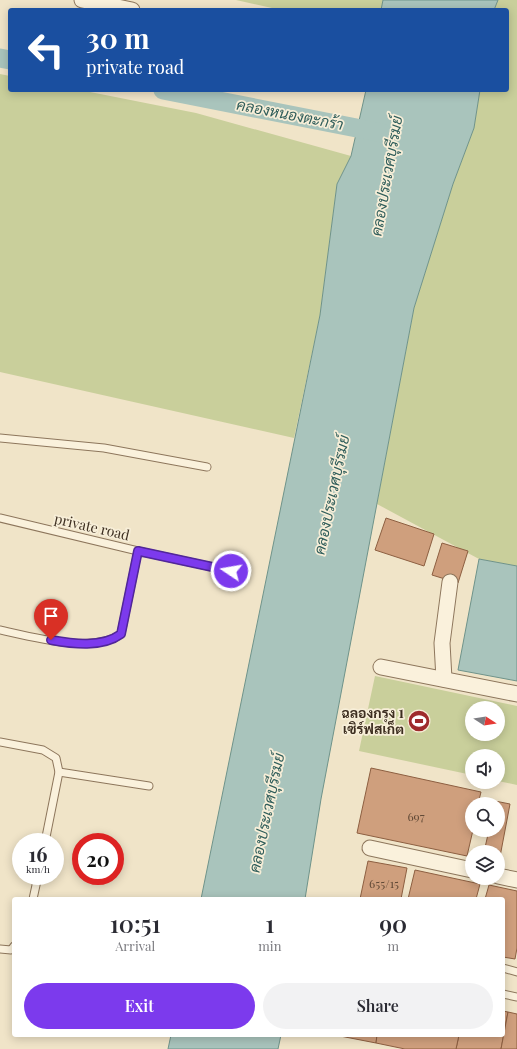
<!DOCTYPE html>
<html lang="en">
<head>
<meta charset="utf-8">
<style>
  body { margin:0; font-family:"Playfair Display",Sarabun,serif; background:#f2f2f3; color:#2b2b33; height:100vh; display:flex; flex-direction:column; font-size:15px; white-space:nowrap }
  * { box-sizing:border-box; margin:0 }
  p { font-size:13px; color:#7c7c81 }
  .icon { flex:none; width:22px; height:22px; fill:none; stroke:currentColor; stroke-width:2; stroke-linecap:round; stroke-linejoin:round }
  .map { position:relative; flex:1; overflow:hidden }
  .sheet { position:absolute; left:12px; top:897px; width:493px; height:140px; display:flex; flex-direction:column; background:#fff; border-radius:4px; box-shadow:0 2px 10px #0003 }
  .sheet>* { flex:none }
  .hud { position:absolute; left:8px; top:8px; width:501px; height:84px; border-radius:4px; box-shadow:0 2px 10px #0003; background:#1a4fa0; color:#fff; overflow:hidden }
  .needle { width:26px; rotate:102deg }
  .fabs { position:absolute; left:465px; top:701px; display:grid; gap:8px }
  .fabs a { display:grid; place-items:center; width:40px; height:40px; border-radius:50%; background:#fff; box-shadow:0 2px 10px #0003; font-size:20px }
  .speed { position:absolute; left:12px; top:833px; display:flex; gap:8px; font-size:20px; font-weight:700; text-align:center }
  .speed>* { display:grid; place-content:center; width:52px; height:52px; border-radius:50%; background:#fff; box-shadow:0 2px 10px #0003; line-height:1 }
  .speed small { font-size:10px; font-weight:400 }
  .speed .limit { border:6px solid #d22; background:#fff; color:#111 }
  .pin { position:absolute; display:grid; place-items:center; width:34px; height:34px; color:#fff; margin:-41px -17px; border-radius:50% 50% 50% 0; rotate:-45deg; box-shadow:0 0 4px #0007 }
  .pin .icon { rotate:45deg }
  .me { position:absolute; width:44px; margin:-22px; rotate:282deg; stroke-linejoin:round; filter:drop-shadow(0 0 3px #0008) }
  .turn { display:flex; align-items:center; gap:14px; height:84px; padding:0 12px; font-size:18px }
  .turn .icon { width:52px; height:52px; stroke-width:2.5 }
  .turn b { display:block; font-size:28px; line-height:34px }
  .eta { display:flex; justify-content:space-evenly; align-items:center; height:68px; text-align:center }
  .eta b { font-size:24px; font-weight:600; line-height:28px }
  .primary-button { display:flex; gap:8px; margin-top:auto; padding:8px 12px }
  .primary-button a { flex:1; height:46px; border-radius:24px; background:#7c3aed; color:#fff; font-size:16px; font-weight:600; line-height:46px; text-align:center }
  .primary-button a+a { background:#f2f2f3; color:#2b2b33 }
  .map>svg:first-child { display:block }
  .green { fill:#c9cf9b; fill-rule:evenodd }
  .water { fill:#a9c4bc; stroke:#6f938a }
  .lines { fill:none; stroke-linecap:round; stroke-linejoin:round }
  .canal { stroke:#a9c4bc; stroke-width:19 }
  .building { fill:#cf9f7d; stroke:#8d5f41 }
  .service-casing { stroke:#8d765c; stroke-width:9 }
  .minor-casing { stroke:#8d765c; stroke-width:17 }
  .service { stroke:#faf1dc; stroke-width:7 }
  .minor { stroke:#faf1dc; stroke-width:15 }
  .route-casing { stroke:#51269a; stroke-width:10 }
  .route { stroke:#7c3aed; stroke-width:7 }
  .labels { text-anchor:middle; stroke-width:3.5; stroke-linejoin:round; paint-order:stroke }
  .number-label { font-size:12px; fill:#624a37 }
  .street-label { font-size:14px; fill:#3d2e20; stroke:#f7eed8 }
  .poi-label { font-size:14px; font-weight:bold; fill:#3d2e20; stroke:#f7eed8; text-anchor:end }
  .water-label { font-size:15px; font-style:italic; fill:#2f5d5a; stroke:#f7eed8 }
</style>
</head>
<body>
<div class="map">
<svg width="517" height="1049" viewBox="0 0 517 1049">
  <rect width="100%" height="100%" fill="#f0e4c8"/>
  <!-- green -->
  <g class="green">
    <path d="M 236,0 L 383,0 L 381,10 L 281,10 Z"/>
    <path d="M 498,0 L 517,0 L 517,566 L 479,559 L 377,504 L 414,308 L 453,184 L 474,128 L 480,90 L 507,90 L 507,10 L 494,10 Z"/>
    <path d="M 0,74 L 10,76 L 10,90 L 80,90 L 196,113 L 351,156 L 337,184 L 320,315 L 294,438 L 0,372 Z"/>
    <path d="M 375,676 L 517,706 L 517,785 L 498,781 L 498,756 L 472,756 L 472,775 L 359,751 ZM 472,708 L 498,708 L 498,734 L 472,734 Z"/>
  </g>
  <!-- water -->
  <g class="water">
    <path d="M 383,0 L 498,0 L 494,10 L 381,10 Z"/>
    <path d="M 366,90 L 480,90 L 474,128 L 453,184 L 414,308 L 321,799 L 305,899 L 201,899 L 320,315 L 337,184 L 351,156 Z"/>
    <path d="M 479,559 L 517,566 L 517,681 L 458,670 Z"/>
    <path d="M 171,1035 L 281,1035 L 278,1049 L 168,1049 Z"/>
  </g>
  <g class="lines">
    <!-- canal -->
    <g class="canal">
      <path d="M 0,58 L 10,60"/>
      <path d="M 163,90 L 382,133"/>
    </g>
  </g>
  <!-- building -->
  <g class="building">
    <path d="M 386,518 L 434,534 L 424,566 L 375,550 Z"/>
    <path d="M 442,543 L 468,551 L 458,583 L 432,575 Z"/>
    <path d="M 371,768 L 481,792 L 478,804 L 472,804 L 473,830 L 467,856 L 357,833 Z"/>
    <path d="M 495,801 L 510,804 L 499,862 L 498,852 L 484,852 L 489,830 L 498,830 L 498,804 L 494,804 Z"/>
    <path d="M 368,861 L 407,868 L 401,899 L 360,899 Z"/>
    <path d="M 415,870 L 480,884 L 476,899 L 408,899 Z"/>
    <path d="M 489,885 L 517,891 L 517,948 L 515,959 L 503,957 L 503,899 L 485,899 Z"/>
    <path d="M 503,1011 L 508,1012 L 501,1049 L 456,1049 L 459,1035 L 503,1035 Z"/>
    <path d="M 508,1012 L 517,1014 L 517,1049 L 501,1049 Z"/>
    <path d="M 335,1035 L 377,1035 L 376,1043 Z"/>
    <path d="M 377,1035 L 459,1035 L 456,1049 L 405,1049 L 376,1043 Z"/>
  </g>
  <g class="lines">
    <!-- service casing -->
    <g class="service-casing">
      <g id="service">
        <path d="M 0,438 L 104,448 L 207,467"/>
        <path d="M 0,518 L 138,551 L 121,634 C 93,654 32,637 0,630"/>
        <path d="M 138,551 L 231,571"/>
        <path d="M 0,742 L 43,750 L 56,758 L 59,772 L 45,842"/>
        <path d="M 59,772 L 149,786"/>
        <path d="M 33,899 L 38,876"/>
        <path d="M 0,949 L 11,950 L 14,946"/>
        <path d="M 503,968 L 517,972"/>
        <path d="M 503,994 L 517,997"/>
      </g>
    </g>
    <!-- minor casing -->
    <g class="minor-casing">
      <g id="minor">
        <path d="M 82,0 L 132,10"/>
        <path d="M 381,667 L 517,694"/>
        <path d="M 444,679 L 442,643 L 450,582"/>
        <path d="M 370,848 L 472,870"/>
        <path d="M 498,876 L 517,880"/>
      </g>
    </g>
    <!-- service -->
    <use href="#service" class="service"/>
    <!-- minor -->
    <use href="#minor" class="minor"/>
  </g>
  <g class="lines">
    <!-- route casing -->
    <g class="route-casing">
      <path id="route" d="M 51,640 C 73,644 102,648 121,634 L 138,551 L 231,571"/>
    </g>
    <!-- route -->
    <use href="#route" class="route"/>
  </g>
  <!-- icons -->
  <defs>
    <g id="stadium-disc" transform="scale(1.15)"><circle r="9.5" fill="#9e2a2b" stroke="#f7eed8"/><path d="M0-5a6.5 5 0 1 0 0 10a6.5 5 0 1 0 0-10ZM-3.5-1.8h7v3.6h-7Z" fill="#fff"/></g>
  </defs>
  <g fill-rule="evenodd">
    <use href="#stadium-disc" x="419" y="721"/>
  </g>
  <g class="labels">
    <!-- number labels -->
    <g class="number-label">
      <text x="416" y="821">697</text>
      <text x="384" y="888">655/15</text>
    </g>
    <!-- street labels -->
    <g class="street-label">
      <text transform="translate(92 527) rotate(13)" y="5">private road</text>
    </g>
    <!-- poi labels -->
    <g class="poi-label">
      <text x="404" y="718">ฉลองกรุง 1<tspan x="404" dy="16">เซิร์ฟสเก็ต</tspan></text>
    </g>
    <!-- water labels -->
    <g class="water-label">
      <text transform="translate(290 115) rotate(11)" y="5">คลองหนองตะกร้า</text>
      <text transform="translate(387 176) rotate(-80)" y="5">คลองประเวศบุรีรมย์</text>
      <text transform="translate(332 495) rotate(-78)" y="5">คลองประเวศบุรีรมย์</text>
      <text transform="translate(267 813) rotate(-78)" y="5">คลองประเวศบุรีรมย์</text>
    </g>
  </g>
</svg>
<div class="fabs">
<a><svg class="needle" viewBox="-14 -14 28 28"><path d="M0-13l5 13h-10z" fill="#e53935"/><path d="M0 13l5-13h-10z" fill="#7c7c81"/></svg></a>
<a><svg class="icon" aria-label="sound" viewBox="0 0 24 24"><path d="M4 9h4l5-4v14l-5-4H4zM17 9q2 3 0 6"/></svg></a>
<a><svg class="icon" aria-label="search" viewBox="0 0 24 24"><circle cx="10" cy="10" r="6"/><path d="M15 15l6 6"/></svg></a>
<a><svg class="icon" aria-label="layers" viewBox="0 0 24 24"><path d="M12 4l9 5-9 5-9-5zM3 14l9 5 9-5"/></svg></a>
</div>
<div class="speed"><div>16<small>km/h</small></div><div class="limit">20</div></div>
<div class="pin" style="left:51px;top:640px;background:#d93025"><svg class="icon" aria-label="arrive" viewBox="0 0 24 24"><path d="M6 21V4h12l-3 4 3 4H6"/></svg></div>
<svg class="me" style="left:231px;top:571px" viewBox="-20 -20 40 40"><circle r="17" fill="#7c3aed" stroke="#fff" stroke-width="3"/><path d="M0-11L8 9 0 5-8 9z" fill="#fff"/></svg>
<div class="hud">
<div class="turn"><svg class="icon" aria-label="left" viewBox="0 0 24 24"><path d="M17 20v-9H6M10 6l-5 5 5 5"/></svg><div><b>30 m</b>private road</div></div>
</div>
<section class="sheet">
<div class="eta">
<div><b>10:51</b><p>Arrival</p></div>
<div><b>1</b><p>min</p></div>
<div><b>90</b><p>m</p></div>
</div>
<div class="primary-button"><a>Exit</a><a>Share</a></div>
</section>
</div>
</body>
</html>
